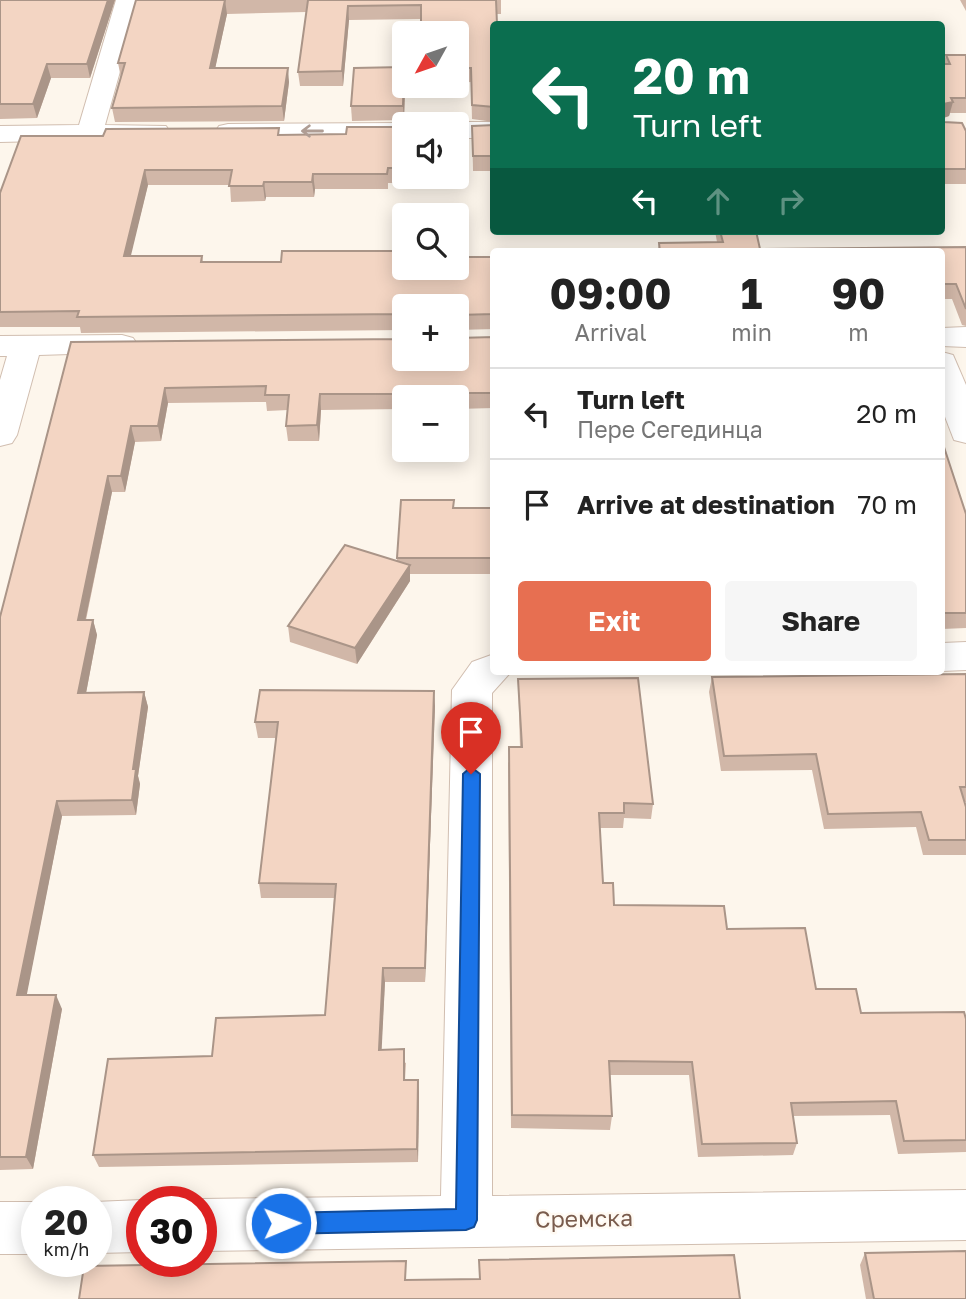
<!DOCTYPE html>
<html lang="en">
<head>
<meta charset="utf-8">
<style>
  body { margin:0; font-family:"Golos Text",sans-serif; background:#f6f6f6; color:#222; height:100vh; display:flex; flex-direction:column; font-size:26px; white-space:nowrap }
  * { box-sizing:border-box; margin:0 }
  p { font-size:23px; color:#767676 }
  .icon { flex:none; width:38px; height:38px; fill:none; stroke:currentColor; stroke-width:2; stroke-linecap:round; stroke-linejoin:round }
  .map { position:relative; flex:1; overflow:hidden }
  .drawer { position:absolute; left:490px; top:248px; width:455px; height:427px; display:flex; flex-direction:column; background:#fff; border-radius:7px; box-shadow:0 4px 18px #0003 }
  .drawer>* { flex:none }
  .hud { position:absolute; left:490px; top:21px; width:455px; height:214px; border-radius:7px; box-shadow:0 4px 18px #0003; background:#0b6e4f; color:#fff; overflow:hidden }
  .needle { width:46px; rotate:230deg }
  .fabs { position:absolute; left:392px; top:21px; display:grid; gap:14px }
  .fabs a { display:grid; place-items:center; width:77px; height:77px; border-radius:7px; background:#fff; box-shadow:0 4px 18px #0003; font-size:35px }
  .speed { position:absolute; left:21px; top:1186px; display:flex; gap:14px; font-size:35px; font-weight:700; text-align:center }
  .speed>* { display:grid; place-content:center; width:91px; height:91px; border-radius:50%; background:#fff; box-shadow:0 4px 18px #0003; line-height:1 }
  .speed small { font-size:18px; font-weight:400 }
  .speed .limit { border:10px solid #d22; background:#fff; color:#111 }
  .pin { position:absolute; display:grid; place-items:center; width:60px; height:60px; color:#fff; margin:-72px -30px; border-radius:50% 50% 50% 0; rotate:-45deg; box-shadow:0 0 7px #0007 }
  .pin .icon { rotate:45deg }
  .me { position:absolute; width:77px; margin:-38px; rotate:89deg; stroke-linejoin:round; filter:drop-shadow(0 0 5px #0008) }
  .turn { display:flex; align-items:center; gap:24px; height:147px; padding:0 28px; font-size:32px }
  .turn .icon { width:91px; height:91px; stroke-width:2.5 }
  .turn b { display:block; font-size:49px; line-height:60px }
  .lanes { display:flex; align-items:center; height:66px; padding:0 28px; background:#0003; justify-content:center; gap:35px; direction:ltr }
  .lanes .off { opacity:.35 }
  .eta { display:flex; justify-content:space-evenly; align-items:center; height:119px; text-align:center }
  .eta b { font-size:42px; font-weight:700; line-height:49px }
  .primary-button { display:flex; gap:14px; margin-top:auto; padding:14px 28px }
  .primary-button a { flex:1; height:80px; border-radius:7px; background:#e76f51; color:#fff; font-size:28px; font-weight:700; line-height:80px; text-align:center }
  .primary-button a+a { background:#f6f6f6; color:#222 }
  ul { padding:0; list-style:none }
  li { display:flex; align-items:center; gap:21px; height:91px; padding:0 28px; border-top:2px solid #e0e0e0 }
  li div { flex:1 }
  li b { display:block; font-size:26px }
  li em { font-style:normal }
  .map>svg:first-child { display:block }
  .lines { fill:none; stroke-linecap:round; stroke-linejoin:round }
  .minor-casing { stroke:#d1beb0; stroke-width:2 }
  .minor { fill:#fff; fill-rule:evenodd }
  .wall { fill:#d1b7a8 }
  .shaded-wall { fill:#aa9588 }
  .building { fill:#f3d5c3; stroke:#aa9588; stroke-width:2 }
  .oneway { stroke:#af9d94 }
  .route { fill:#1a73e8; stroke:#114b97; stroke-width:2 }
  .labels { text-anchor:middle; stroke-width:5; stroke-linejoin:round; paint-order:stroke }
  .near-street-label { font-size:23px; fill:#7a5c4d; stroke:#fffaf3 }
</style>
</head>
<body>
<div class="map">
<svg width="966" height="1299" viewBox="0 0 966 1299">
  <rect width="100%" height="100%" fill="#fdf6ec"/>
  <g class="lines">
    <!-- minor casing -->
    <g class="minor-casing">
      <g id="minor">
        <path d="M 116,0 L 140,0 L 105,125 L 166,126 L 170,132 L 166,138 L 0,142 L 0,126 L 79,125 Z"/>
        <path d="M 457,122 L 494,122 L 494,138 L 457,138 L 457,124 L 448,124 Z"/>
        <path d="M 404,123 L 409,124 L 404,124 L 404,139 L 228,140 L 219,138 L 215,132 L 219,126 L 228,124 Z"/>
        <path d="M 966,327 L 966,347 L 942,346 L 942,328 Z"/>
        <path d="M 122,335 L 133,338 L 138,345 L 133,352 L 39,355 L 17,435 L 12,443 L 0,446 L 0,380 L 7,356 L 0,356 L 0,336 Z"/>
        <path d="M 942,352 L 953,355 L 966,385 L 966,443 L 954,440 L 942,409 Z"/>
        <path d="M 966,642 L 966,670 L 942,671 L 942,643 Z"/>
        <path d="M 494,654 L 494,672 L 511,672 L 492,693 L 492,1196 L 966,1190 L 966,1240 L 201,1251 L 201,1202 L 194,1202 L 201,1199 L 441,1196 L 452,690 L 472,662 Z"/>
        <path d="M 142,1200 L 147,1202 L 142,1202 L 142,1252 L 96,1253 L 96,1202 L 94,1202 Z"/>
        <rect x="0" y="1202" width="37" height="52"/>
      </g>
    </g>
    <!-- minor -->
    <use href="#minor" class="minor"/>
  </g>
  <!-- wall -->
  <g class="wall">
    <path d="M 0,0 L 115,0 L 90,78 L 51,78 L 37,118 L 0,119 Z"/>
    <path d="M 136,0 L 501,0 L 501,14 L 496,14 L 494,24 L 494,122 L 472,119 L 471,82 L 457,83 L 457,33 L 421,19 L 349,20 L 343,86 L 300,86 L 298,72 L 306,12 L 227,14 L 215,68 L 289,82 L 284,121 L 115,122 L 112,108 L 121,78 L 118,63 Z"/>
    <path d="M 960,0 L 966,0 L 966,11 Z"/>
    <path d="M 946,55 L 966,55 L 966,113 L 950,113 L 949,116 L 944,118 L 944,122 L 966,131 L 966,184 L 942,184 L 942,64 L 943,64 Z"/>
    <path d="M 405,86 L 404,120 L 352,121 L 351,106 Z"/>
    <path d="M 494,125 L 494,171 L 473,171 L 472,126 Z"/>
    <path d="M 404,134 L 404,177 L 444,177 L 444,183 L 388,183 L 388,189 L 315,189 L 314,197 L 266,197 L 265,201 L 231,202 L 230,185 L 148,185 L 130,256 L 202,256 L 203,262 L 281,262 L 494,257 L 494,329 L 457,330 L 457,306 L 404,306 L 404,330 L 81,333 L 80,327 L 0,327 L 0,193 L 280,135 Z"/>
    <path d="M 715,231 L 756,231 L 760,249 L 966,247 L 966,326 L 962,325 L 952,299 L 942,299 L 942,252 L 658,252 L 659,243 L 717,242 Z"/>
    <path d="M 494,337 L 494,408 L 457,409 L 457,397 L 404,397 L 404,409 L 321,410 L 319,441 L 288,441 L 286,426 L 288,410 L 267,411 L 266,402 L 168,403 L 161,441 L 135,442 L 125,492 L 112,492 L 86,620 L 93,620 L 97,635 L 86,693 L 144,692 L 148,707 L 138,776 L 140,784 L 136,815 L 62,816 L 26,995 L 62,1009 L 33,1169 L 0,1170 L 0,617 L 71,342 L 403,339 L 404,359 Z"/>
    <path d="M 942,441 L 966,514 L 966,628 L 942,629 Z"/>
    <path d="M 454,508 L 494,508 L 494,610 L 493,610 L 491,574 L 410,574 L 410,581 L 357,664 L 290,642 L 288,626 L 397,561 L 397,558 Z"/>
    <path d="M 966,674 L 966,802 L 965,802 L 966,807 L 966,855 L 923,855 L 916,827 L 824,829 L 812,770 L 721,771 L 709,692 L 712,677 Z"/>
    <path d="M 518,679 L 653,804 L 651,819 L 624,818 L 623,828 L 600,828 L 603,883 L 614,905 L 727,929 L 816,989 L 861,1013 L 966,1019 L 966,1152 L 898,1154 L 890,1115 L 793,1116 L 797,1143 L 793,1155 L 698,1157 L 689,1075 L 610,1075 L 612,1116 L 610,1130 L 511,1128 L 508,763 L 520,747 Z"/>
    <path d="M 435,706 L 425,982 L 385,982 L 381,1050 L 406,1063 L 405,1080 L 418,1080 L 419,1093 L 418,1162 L 99,1167 L 93,1155 L 212,1056 L 325,1015 L 334,898 L 261,898 L 259,883 L 276,738 L 258,738 L 255,722 Z"/>
    <path d="M 865,1253 L 966,1299 L 866,1299 L 860,1265 Z"/>
  </g>
  <!-- shaded-wall -->
  <g class="shaded-wall">
    <path d="M 108,0 L 115,0 L 90,78 L 87,64 Z"/>
    <path d="M 225,0 L 227,14 L 212,83 L 210,68 Z"/>
    <path d="M 348,6 L 349,20 L 343,86 L 342,71 Z"/>
    <path d="M 47,64 L 51,78 L 37,118 L 33,104 Z"/>
    <path d="M 288,68 L 289,82 L 284,121 L 282,106 Z"/>
    <path d="M 404,86 L 405,86 L 404,120 L 403,106 Z"/>
    <path d="M 953,102 L 949,116 L 942,118 L 943,104 Z"/>
    <path d="M 145,170 L 148,185 L 127,272 L 124,256 Z"/>
    <path d="M 313,174 L 315,189 L 314,197 L 312,182 Z"/>
    <path d="M 264,182 L 266,197 L 265,201 L 263,186 Z"/>
    <path d="M 165,388 L 168,403 L 161,441 L 158,426 Z"/>
    <path d="M 320,394 L 321,410 L 319,441 L 317,425 Z"/>
    <path d="M 131,426 L 135,442 L 125,492 L 121,476 Z"/>
    <path d="M 108,476 L 112,492 L 82,636 L 78,620 Z"/>
    <path d="M 410,565 L 410,581 L 357,664 L 355,648 Z"/>
    <path d="M 93,620 L 97,635 L 83,709 L 78,693 Z"/>
    <path d="M 434,691 L 435,706 L 425,982 L 425,968 Z"/>
    <path d="M 144,692 L 148,707 L 138,776 L 140,784 L 136,815 L 132,800 L 133,769 Z"/>
    <path d="M 57,801 L 62,816 L 24,1009 L 17,995 Z"/>
    <path d="M 383,968 L 385,982 L 381,1063 L 379,1050 Z"/>
    <path d="M 56,995 L 62,1009 L 33,1169 L 26,1157 Z"/>
    <path d="M 418,1080 L 419,1093 L 418,1162 L 417,1149 Z"/>
  </g>
  <!-- building -->
  <g class="building">
    <path d="M 0,0 L 108,0 L 87,64 L 47,64 L 33,104 L 0,104 Z"/>
    <path d="M 136,0 L 225,0 L 210,68 L 288,68 L 282,106 L 112,108 L 125,63 L 118,63 Z"/>
    <path d="M 308,0 L 496,0 L 497,24 L 494,24 L 494,107 L 472,105 L 471,68 L 457,68 L 457,33 L 421,33 L 421,5 L 348,6 L 342,71 L 298,72 Z"/>
    <path d="M 946,55 L 966,55 L 966,98 L 951,98 L 953,102 L 943,104 L 944,122 L 962,123 L 966,131 L 966,169 L 942,169 L 942,64 L 950,64 Z"/>
    <path d="M 404,67 L 403,106 L 351,106 L 354,68 Z"/>
    <path d="M 494,125 L 494,156 L 473,156 L 472,126 Z"/>
    <path d="M 347,127 L 402,127 L 402,134 L 404,134 L 404,168 L 388,168 L 387,174 L 313,174 L 312,182 L 264,182 L 263,186 L 229,186 L 232,170 L 145,170 L 124,256 L 202,256 L 201,262 L 281,262 L 282,251 L 404,251 L 404,268 L 457,268 L 457,251 L 459,251 L 459,257 L 494,257 L 494,314 L 457,315 L 457,306 L 404,306 L 404,315 L 403,314 L 77,317 L 79,311 L 0,312 L 0,193 L 21,136 L 103,136 L 106,129 L 279,128 L 278,135 L 346,134 Z"/>
    <path d="M 720,231 L 756,231 L 760,249 L 966,247 L 966,309 L 956,284 L 942,284 L 942,252 L 660,252 L 659,243 L 723,242 Z"/>
    <path d="M 404,331 L 404,359 L 457,359 L 457,338 L 494,337 L 494,393 L 451,393 L 451,397 L 410,397 L 410,394 L 320,394 L 317,425 L 286,426 L 289,395 L 265,395 L 266,386 L 165,388 L 158,426 L 131,426 L 121,476 L 108,476 L 78,620 L 93,620 L 78,693 L 144,692 L 133,769 L 136,769 L 132,800 L 57,801 L 17,995 L 56,995 L 26,1157 L 0,1157 L 0,617 L 71,342 L 403,339 Z"/>
    <path d="M 942,441 L 966,514 L 966,613 L 942,613 Z"/>
    <path d="M 401,500 L 454,500 L 453,508 L 494,508 L 494,595 L 492,558 L 397,558 Z"/>
    <path d="M 345,545 L 410,565 L 355,648 L 288,626 Z"/>
    <path d="M 966,674 L 966,787 L 960,787 L 966,807 L 966,840 L 929,840 L 921,812 L 828,814 L 816,754 L 724,756 L 712,677 Z"/>
    <path d="M 638,678 L 653,804 L 624,803 L 624,813 L 599,813 L 603,883 L 613,883 L 614,905 L 724,906 L 727,929 L 805,928 L 816,989 L 856,989 L 861,1013 L 964,1012 L 966,1019 L 966,1140 L 904,1141 L 896,1101 L 791,1103 L 797,1143 L 702,1144 L 692,1062 L 609,1061 L 612,1116 L 512,1115 L 509,747 L 522,747 L 518,679 Z"/>
    <path d="M 260,690 L 434,691 L 425,968 L 383,968 L 379,1050 L 404,1049 L 404,1080 L 418,1080 L 417,1149 L 93,1155 L 108,1059 L 212,1056 L 216,1018 L 325,1015 L 336,884 L 259,883 L 278,722 L 255,722 Z"/>
    <path d="M 966,1251 L 966,1299 L 874,1299 L 865,1253 Z"/>
    <path d="M 734,1255 L 740,1299 L 79,1299 L 84,1266 L 406,1261 L 405,1280 L 480,1279 L 479,1260 Z"/>
  </g>
  <!-- one-way arrows -->
  <defs><path id="oneway-shaft" d="M-6 0H5M1.5-3L5.5 0L1.5 3" fill="none" stroke-width="1.6" stroke-linecap="round" stroke-linejoin="round" transform="scale(1.75)"/></defs>
  <use class="oneway" href="#oneway-shaft" transform="translate(312 131) rotate(180)"/>
  <!-- route -->
  <path class="route" d="M 471,767 L 480,774 L 477,1220 L 474,1227 L 466,1230 L 281,1234 L 273,1231 L 270,1223 L 273,1216 L 281,1213 L 456,1209 L 463,774 Z"/>
  <g class="labels">
    <!-- near-street labels -->
    <g class="near-street-label">
      <text transform="translate(584 1219) rotate(-1)" y="8">Сремска</text>
    </g>
  </g>
</svg>
<div class="fabs">
<a><svg class="needle" viewBox="-14 -14 28 28"><path d="M0-13l5 13h-10z" fill="#e53935"/><path d="M0 13l5-13h-10z" fill="#767676"/></svg></a>
<a><svg class="icon" aria-label="sound" viewBox="0 0 24 24"><path d="M4 9h4l5-4v14l-5-4H4zM17 9q2 3 0 6"/></svg></a>
<a><svg class="icon" aria-label="search" viewBox="0 0 24 24"><circle cx="10" cy="10" r="6"/><path d="M15 15l6 6"/></svg></a>
<a>+</a>
<a>−</a>
</div>
<div class="speed"><div>20<small>km/h</small></div><div class="limit">30</div></div>
<div class="pin" style="left:471px;top:774px;background:#d93025"><svg class="icon" aria-label="arrive" viewBox="0 0 24 24"><path d="M6 21V4h12l-3 4 3 4H6"/></svg></div>
<svg class="me" style="left:281px;top:1223px" viewBox="-20 -20 40 40"><circle r="17" fill="#1a73e8" stroke="#fff" stroke-width="3"/><path d="M0-11L8 9 0 5-8 9z" fill="#fff"/></svg>
<div class="hud">
<div class="turn"><svg class="icon" aria-label="left" viewBox="0 0 24 24"><path d="M17 20v-9H6M10 6l-5 5 5 5"/></svg><div><b>20 m</b>Turn left</div></div>
<div class="lanes"><svg class="icon" aria-label="left" viewBox="0 0 24 24"><path d="M17 20v-9H6M10 6l-5 5 5 5"/></svg><svg class="icon off" aria-label="ahead" viewBox="0 0 24 24"><path d="M12 20V5M6 11l6-6 6 6"/></svg><svg class="icon off" aria-label="right" viewBox="0 0 24 24"><path d="M7 20v-9h11M14 6l5 5-5 5"/></svg></div>
</div>
<section class="drawer">
<div class="eta">
<div><b>09:00</b><p>Arrival</p></div>
<div><b>1</b><p>min</p></div>
<div><b>90</b><p>m</p></div>
</div>
<ul>
<li><svg class="icon" aria-label="left" viewBox="0 0 24 24"><path d="M17 20v-9H6M10 6l-5 5 5 5"/></svg><div><b>Turn left</b><p>Пере Сегединца</p></div><em>20 m</em></li>
<li><svg class="icon" aria-label="arrive" viewBox="0 0 24 24"><path d="M6 21V4h12l-3 4 3 4H6"/></svg><div><b>Arrive at destination</b></div><em>70 m</em></li>
</ul>
<div class="primary-button"><a>Exit</a><a>Share</a></div>
</section>
</div>
</body>
</html>
